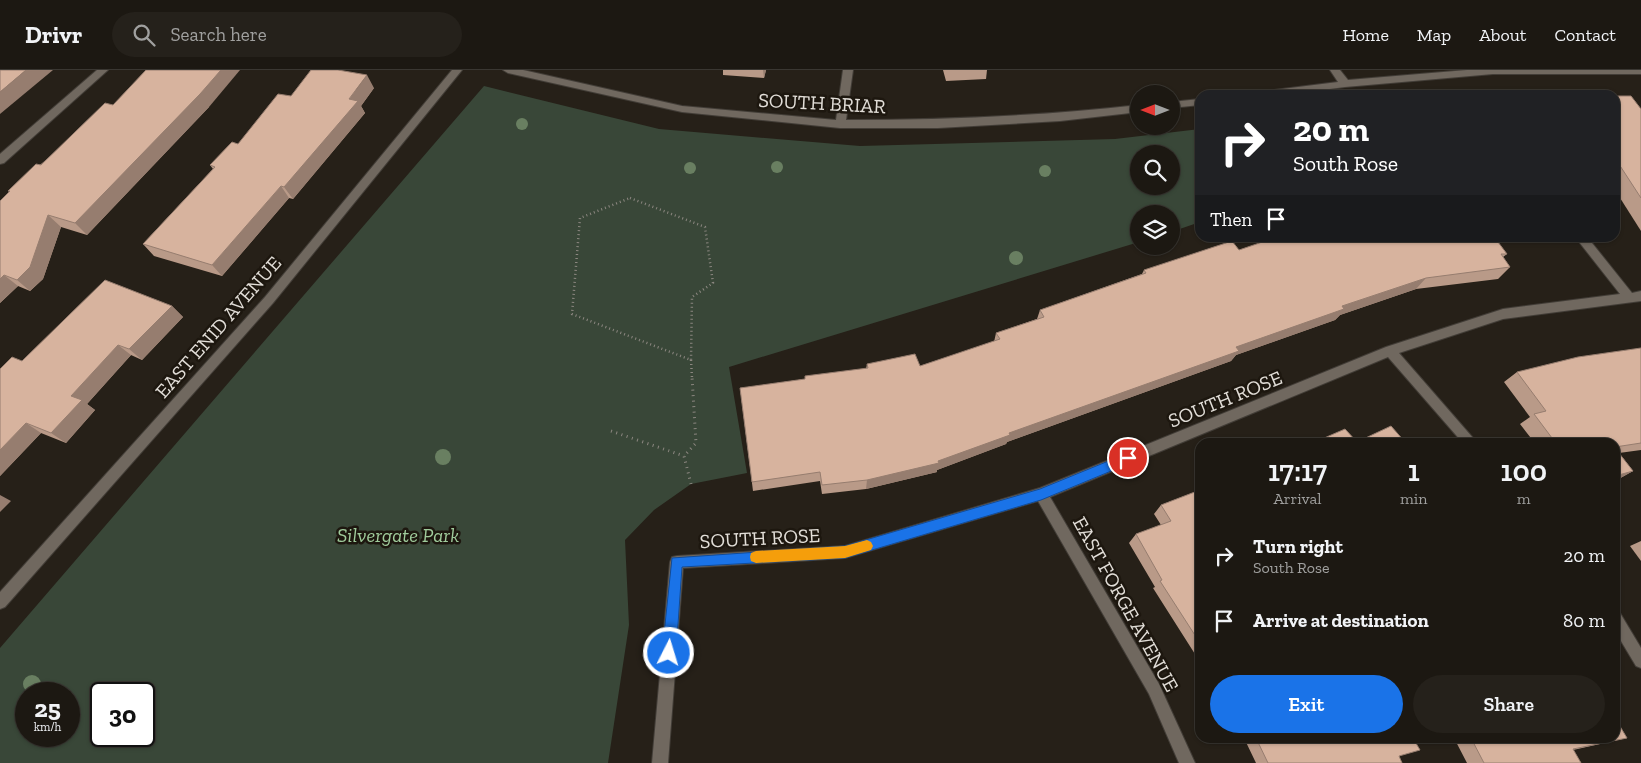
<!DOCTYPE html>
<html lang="en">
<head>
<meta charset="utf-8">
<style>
  body { margin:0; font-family:"Zilla Slab",serif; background:#25211b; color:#f1f3f6; height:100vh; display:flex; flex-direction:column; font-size:19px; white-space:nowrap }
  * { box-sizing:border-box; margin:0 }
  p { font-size:16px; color:#a0a09f }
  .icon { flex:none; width:28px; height:28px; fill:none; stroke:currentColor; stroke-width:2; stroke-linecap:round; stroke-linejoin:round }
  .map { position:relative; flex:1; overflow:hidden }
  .sheet { position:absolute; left:1195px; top:368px; width:425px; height:305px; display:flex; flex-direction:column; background:#1c1812; border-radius:15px; box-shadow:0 1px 4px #0004,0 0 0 1px #3a3732 }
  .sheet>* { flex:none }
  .guide { position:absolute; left:1195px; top:20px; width:425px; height:152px; border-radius:15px; box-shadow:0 1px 4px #0004,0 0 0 1px #3a3732; background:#202124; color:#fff; overflow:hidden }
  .needle { width:32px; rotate:270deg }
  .buttons { position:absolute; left:1130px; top:15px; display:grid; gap:10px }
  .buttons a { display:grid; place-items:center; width:50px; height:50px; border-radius:50%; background:#1c1812; box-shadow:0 1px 4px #0004,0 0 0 1px #3a3732; font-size:25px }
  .speed { position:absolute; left:15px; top:612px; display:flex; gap:10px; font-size:25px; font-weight:700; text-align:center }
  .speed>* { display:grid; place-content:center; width:65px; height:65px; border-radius:50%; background:#1c1812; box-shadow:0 1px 4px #0004,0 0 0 1px #3a3732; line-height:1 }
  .speed small { font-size:12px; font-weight:400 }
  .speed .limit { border:2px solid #111; border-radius:8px; background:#fff; color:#111 }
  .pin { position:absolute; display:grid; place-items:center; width:42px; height:42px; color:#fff; margin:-21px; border:2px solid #fff; border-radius:50%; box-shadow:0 1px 5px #0007 }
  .me { position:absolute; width:55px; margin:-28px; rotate:5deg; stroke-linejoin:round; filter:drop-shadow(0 0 4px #0008) }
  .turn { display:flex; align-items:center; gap:18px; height:105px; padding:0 15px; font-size:22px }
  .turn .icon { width:65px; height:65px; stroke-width:2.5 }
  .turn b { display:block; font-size:35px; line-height:42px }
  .then { display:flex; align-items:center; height:48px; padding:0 15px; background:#0003; gap:10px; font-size:19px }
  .eta { display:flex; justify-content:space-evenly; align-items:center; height:85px; text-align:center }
  .eta b { font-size:30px; font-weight:600; line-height:35px }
  .primary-button { display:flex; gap:10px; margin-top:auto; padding:10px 15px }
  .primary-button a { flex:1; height:58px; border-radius:30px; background:#1a73e8; color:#fff; font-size:20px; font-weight:600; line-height:58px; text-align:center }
  .primary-button a+a { background:#25211b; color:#f1f3f6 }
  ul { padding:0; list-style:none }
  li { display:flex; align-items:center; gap:15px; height:65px; padding:0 15px }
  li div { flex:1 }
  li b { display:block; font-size:19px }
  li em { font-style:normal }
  header { display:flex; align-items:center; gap:30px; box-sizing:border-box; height:70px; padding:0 25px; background:#1c1812; border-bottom:1px solid #3a3732 }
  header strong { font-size:24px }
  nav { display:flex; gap:28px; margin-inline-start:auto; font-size:18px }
  .search { width:350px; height:45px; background:#25211b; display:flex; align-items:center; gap:12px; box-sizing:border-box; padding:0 18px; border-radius:28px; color:#a0a09f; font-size:19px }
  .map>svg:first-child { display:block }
  .green { fill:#394738; fill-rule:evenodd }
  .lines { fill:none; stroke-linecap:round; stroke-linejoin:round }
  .minor-casing { stroke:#423d37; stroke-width:2 }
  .path-far1 { stroke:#8c8780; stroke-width:2.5; stroke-dasharray:1 3; stroke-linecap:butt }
  .path { stroke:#8c8780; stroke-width:3; stroke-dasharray:1 4.5; stroke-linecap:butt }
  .minor { fill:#70685f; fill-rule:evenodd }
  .tree { fill:#697f61 }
  .wall { fill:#b99a88 }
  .shaded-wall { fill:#967d6f }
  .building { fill:#d7b39e; stroke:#967d6f }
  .route { fill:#1a73e8; stroke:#114b97 }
  .slow { fill:#f59e0b }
  .labels { text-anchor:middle; stroke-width:5; stroke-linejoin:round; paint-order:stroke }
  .street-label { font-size:20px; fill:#e2ded8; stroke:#1d170f }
  .park-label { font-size:20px; font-style:italic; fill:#a0cc9c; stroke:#1d170f }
</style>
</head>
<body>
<header>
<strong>Drivr</strong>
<div class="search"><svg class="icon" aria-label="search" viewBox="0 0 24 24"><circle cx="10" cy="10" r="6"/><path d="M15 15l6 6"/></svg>Search here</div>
<nav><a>Home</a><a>Map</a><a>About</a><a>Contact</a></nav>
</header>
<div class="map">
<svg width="1641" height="693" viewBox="0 0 1641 693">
  <rect width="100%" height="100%" fill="#262018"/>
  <!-- green -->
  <path class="green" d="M 484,16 L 659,59 L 860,76 L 1115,69 L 1200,59 L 1200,152 L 1171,162 L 1171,144 L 1139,144 L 1139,172 L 729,297 L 747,403 L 691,414 L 654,440 L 625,470 L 629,555 L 608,693 L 0,693 L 0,578 ZM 1139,84 L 1171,84 L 1171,116 L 1139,116 ZM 26,624 L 69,624 L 69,666 L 26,666 ZM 101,624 L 144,624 L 144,666 L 101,666 Z"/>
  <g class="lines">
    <!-- minor casing -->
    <g class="minor-casing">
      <g id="minor">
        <path d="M 97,0 L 108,0 L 4,93 L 0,94 L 0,84 Z"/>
        <path d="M 452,0 L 462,0 L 273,233 L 5,537 L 0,539 L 0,522 L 265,227 Z"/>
        <path d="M 503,0 L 523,0 L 682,36 L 836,50 L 843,0 L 853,0 L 846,50 C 944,50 1041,46 1139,35 L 1139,42 L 1060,51 L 938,58 L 840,58 L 682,42 L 508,3 Z"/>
        <path d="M 1330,0 L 1340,0 L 1348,10 L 1467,0 L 1641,0 L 1641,4 L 1493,4 L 1345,17 L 1284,25 L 1252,25 L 1257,22 L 1338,12 Z"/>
        <path d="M 1200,29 L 1200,35 L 1171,38 L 1171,32 Z"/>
        <path d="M 1576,168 L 1588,168 L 1632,223 L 1641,221 L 1641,231 L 1503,249 L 1399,283 L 1473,368 L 1475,372 L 1462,372 L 1388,287 L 1050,427 L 1159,614 L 1195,693 L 1179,693 L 1149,624 L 1038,431 L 845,488 L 683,498 L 668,693 L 652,693 L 670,492 L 672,487 L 677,486 L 845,476 L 1040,418 L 1386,277 L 1503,239 L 1620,224 Z"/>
        <path d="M 1615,541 L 1620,543 L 1641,578 L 1641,598 L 1636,596 L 1615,561 Z"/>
      </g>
    </g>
    <!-- path-far1 -->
    <g class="path-far1">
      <path d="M 630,128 L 705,157 L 713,213 L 692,227 L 691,290 L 572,244 L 580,148 Z"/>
      <path d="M 691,290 L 692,308"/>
    </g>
    <!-- path -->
    <g class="path">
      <path d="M 611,361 L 684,386"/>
      <path d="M 691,414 L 684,386 L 696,373 L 692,307"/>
    </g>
    <!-- minor -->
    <use href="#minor" class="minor"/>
  </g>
  <!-- trees -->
  <g class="tree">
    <circle cx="522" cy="54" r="6"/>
    <circle cx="777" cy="97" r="6"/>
    <circle cx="690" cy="98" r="6"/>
    <circle cx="1045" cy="101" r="6"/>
    <circle cx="1016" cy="188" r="7"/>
    <circle cx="443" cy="387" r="8"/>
    <circle cx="32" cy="614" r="9"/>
  </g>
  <!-- wall -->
  <g class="wall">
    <path d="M 723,0 L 766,0 L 764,8 L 723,5 Z"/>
    <path d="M 943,0 L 987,0 L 986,9 L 946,11 Z"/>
    <path d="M 374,18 L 361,36 L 365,43 L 293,129 L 289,128 L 222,206 L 154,186 L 143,174 L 213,99 L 210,95 L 238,74 L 291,26 Z"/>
    <path d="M 1615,26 L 1641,39 L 1641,161 L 1615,120 Z"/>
    <path d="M 113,35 L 209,37 L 87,165 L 61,157 L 43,209 L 30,221 L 18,216 L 0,233 L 10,122 L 8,121 Z"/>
    <path d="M 1239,180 L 1507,184 L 1503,187 L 1510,197 L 1498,209 L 1416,219 L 1340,245 L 1335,250 L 1236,285 L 1231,291 L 1007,372 L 1006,374 L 937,400 L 937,402 L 866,419 L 822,424 L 820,411 L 753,421 L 740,318 L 805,309 L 866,299 L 867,294 L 920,296 L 994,272 L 996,263 L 1037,249 L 1040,240 L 1142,204 L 1144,200 Z"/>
    <path d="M 172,236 L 183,247 L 142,290 L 131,285 L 87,334 L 95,340 L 66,373 L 41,363 L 0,406 L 0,299 Z"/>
    <path d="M 1641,278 L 1641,380 L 1619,383 L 1633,401 L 1615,411 L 1615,372 L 1534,372 L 1520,354 L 1530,347 L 1504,312 L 1517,302 Z"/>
    <path d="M 1200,420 L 1200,592 L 1153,518 L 1155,517 L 1129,473 L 1136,464 L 1161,455 L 1154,444 L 1161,435 Z"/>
    <path d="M 1641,471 L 1641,491 L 1630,476 Z"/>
    <path d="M 1244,668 L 1413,668 L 1399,687 L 1402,693 L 1256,693 Z"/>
    <path d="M 1454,668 L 1627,668 L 1573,680 L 1581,693 L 1467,693 Z"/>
  </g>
  <!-- shaded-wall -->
  <g class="shaded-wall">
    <path d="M 26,0 L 53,0 L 0,44 L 0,22 Z"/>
    <path d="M 221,0 L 240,0 L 209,37 L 87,165 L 75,153 Z"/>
    <path d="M 763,0 L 766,0 L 764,8 Z"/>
    <path d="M 367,5 L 374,18 L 361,36 L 365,43 L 293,129 L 284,117 Z"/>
    <path d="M 281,116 L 289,128 L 222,206 L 212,195 Z"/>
    <path d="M 48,145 L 61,157 L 43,209 L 30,221 L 17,210 Z"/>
    <path d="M 4,205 L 18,216 L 0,233 L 0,209 Z"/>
    <path d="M 1426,208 L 1416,219 L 1340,245 L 1335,250 L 1236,285 L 1231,291 L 1007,372 L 1006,374 L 937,400 L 937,402 L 866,419 L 867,410 L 938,391 L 1009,363 L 1342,236 Z"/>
    <path d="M 172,236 L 183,247 L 142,290 L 129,279 Z"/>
    <path d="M 118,275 L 131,285 L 87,334 L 95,340 L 66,373 L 51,363 L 71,326 Z"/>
    <path d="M 26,353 L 41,363 L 0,406 L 0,380 Z"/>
    <path d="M 1633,401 L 1617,410 L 1615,411 L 1615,406 Z"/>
    <path d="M 0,425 L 11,431 L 0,442 Z"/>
  </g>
  <!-- building -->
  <g class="building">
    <path d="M 0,0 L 26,0 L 0,22 Z"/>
    <path d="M 146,0 L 221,0 L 200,24 L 75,153 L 48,145 L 30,197 L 17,210 L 4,205 L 0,209 L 0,131 L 10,121 L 8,121 L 36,94 L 41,95 L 105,33 L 113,35 Z"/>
    <path d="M 311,0 L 338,0 L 367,5 L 349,29 L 358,31 L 284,117 L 281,116 L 212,195 L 143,174 L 215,97 L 210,95 L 232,72 L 238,74 L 278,24 L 291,26 Z"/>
    <path d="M 1615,26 L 1631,26 L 1641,39 L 1641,128 L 1615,88 Z"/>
    <path d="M 1274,168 L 1495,168 L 1507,184 L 1501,184 L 1510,197 L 1426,208 L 1342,236 L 1344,239 L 1236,277 L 1239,281 L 1009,363 L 1010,365 L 938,391 L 939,393 L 867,410 L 822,415 L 820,402 L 752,412 L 740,318 L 805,309 L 805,306 L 868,298 L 867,294 L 915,284 L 920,296 L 1000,269 L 996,263 L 1044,247 L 1040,240 L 1146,203 L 1144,200 L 1232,171 L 1239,180 Z"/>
    <path d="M 105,210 L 172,236 L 129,279 L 118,275 L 71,326 L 82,330 L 51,363 L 26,353 L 0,380 L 0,299 L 12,287 L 22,291 Z"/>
    <path d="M 1641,278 L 1641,373 L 1615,377 L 1615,372 L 1555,372 L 1534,344 L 1546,341 L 1517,302 L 1578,287 Z"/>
    <path d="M 1391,356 L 1405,372 L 1315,372 L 1345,359 L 1357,372 Z"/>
    <path d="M 1615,378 L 1633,401 L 1615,406 Z"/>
    <path d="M 1200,420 L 1200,573 L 1160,511 L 1162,510 L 1136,464 L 1171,451 L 1161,435 Z"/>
    <path d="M 1615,648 L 1627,668 L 1573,679 L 1581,693 L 1484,693 L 1471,668 L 1615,668 Z"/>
    <path d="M 1256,668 L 1413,668 L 1420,680 L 1399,686 L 1402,693 L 1268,693 Z"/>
  </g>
  <!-- route -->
  <path class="route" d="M 1128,383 L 1133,385 L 1134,388 L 1133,392 L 1041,430 L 845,488 L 682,497 L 676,583 L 674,588 L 669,590 L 664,588 L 662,583 L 672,488 L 845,476 L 1040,419 Z"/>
  <!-- slow -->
  <path class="slow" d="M 867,470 L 871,472 L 873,476 L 871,480 L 845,488 L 756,493 L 751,491 L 750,487 L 751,483 L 756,481 L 845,476 Z"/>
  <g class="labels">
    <!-- street labels -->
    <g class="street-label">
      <text transform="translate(822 33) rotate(3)" y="7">SOUTH BRIAR</text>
      <text transform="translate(218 257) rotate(-49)" y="7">EAST ENID AVENUE</text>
      <text transform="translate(1225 329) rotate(-22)" y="7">SOUTH ROSE</text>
      <text transform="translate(760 468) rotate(-3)" y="7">SOUTH ROSE</text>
      <text transform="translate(1126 534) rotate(61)" y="7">EAST FORGE AVENUE</text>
    </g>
    <!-- park labels -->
    <g class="park-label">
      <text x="398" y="472">Silvergate Park</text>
    </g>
  </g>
</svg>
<div class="buttons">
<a><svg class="needle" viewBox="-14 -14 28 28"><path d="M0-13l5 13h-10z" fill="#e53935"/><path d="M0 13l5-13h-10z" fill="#a0a09f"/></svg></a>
<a><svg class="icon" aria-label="search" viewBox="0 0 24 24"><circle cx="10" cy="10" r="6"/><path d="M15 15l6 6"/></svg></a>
<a><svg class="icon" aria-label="layers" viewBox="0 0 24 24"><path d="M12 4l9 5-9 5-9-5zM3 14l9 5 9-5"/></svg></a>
</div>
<div class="speed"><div>25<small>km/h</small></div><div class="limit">30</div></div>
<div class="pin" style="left:1128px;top:388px;background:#d93025"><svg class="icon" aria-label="arrive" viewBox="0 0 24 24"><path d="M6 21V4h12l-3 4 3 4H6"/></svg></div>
<svg class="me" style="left:669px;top:583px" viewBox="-20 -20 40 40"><circle r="17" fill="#1a73e8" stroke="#fff" stroke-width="3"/><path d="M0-11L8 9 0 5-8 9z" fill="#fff"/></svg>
<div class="guide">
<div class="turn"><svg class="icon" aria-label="right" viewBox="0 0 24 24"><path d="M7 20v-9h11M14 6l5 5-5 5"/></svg><div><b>20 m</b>South Rose</div></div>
<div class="then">Then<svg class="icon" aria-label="arrive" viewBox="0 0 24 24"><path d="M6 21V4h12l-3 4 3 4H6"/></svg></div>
</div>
<section class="sheet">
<div class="eta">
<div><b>17:17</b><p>Arrival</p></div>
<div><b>1</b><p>min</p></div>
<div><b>100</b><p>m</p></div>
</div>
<ul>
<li><svg class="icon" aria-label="right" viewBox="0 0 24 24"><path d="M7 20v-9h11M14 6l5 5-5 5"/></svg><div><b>Turn right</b><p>South Rose</p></div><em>20 m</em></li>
<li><svg class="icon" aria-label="arrive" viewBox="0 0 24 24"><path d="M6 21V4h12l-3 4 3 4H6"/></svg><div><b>Arrive at destination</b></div><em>80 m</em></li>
</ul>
<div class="primary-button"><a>Exit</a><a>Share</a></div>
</section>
</div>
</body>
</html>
